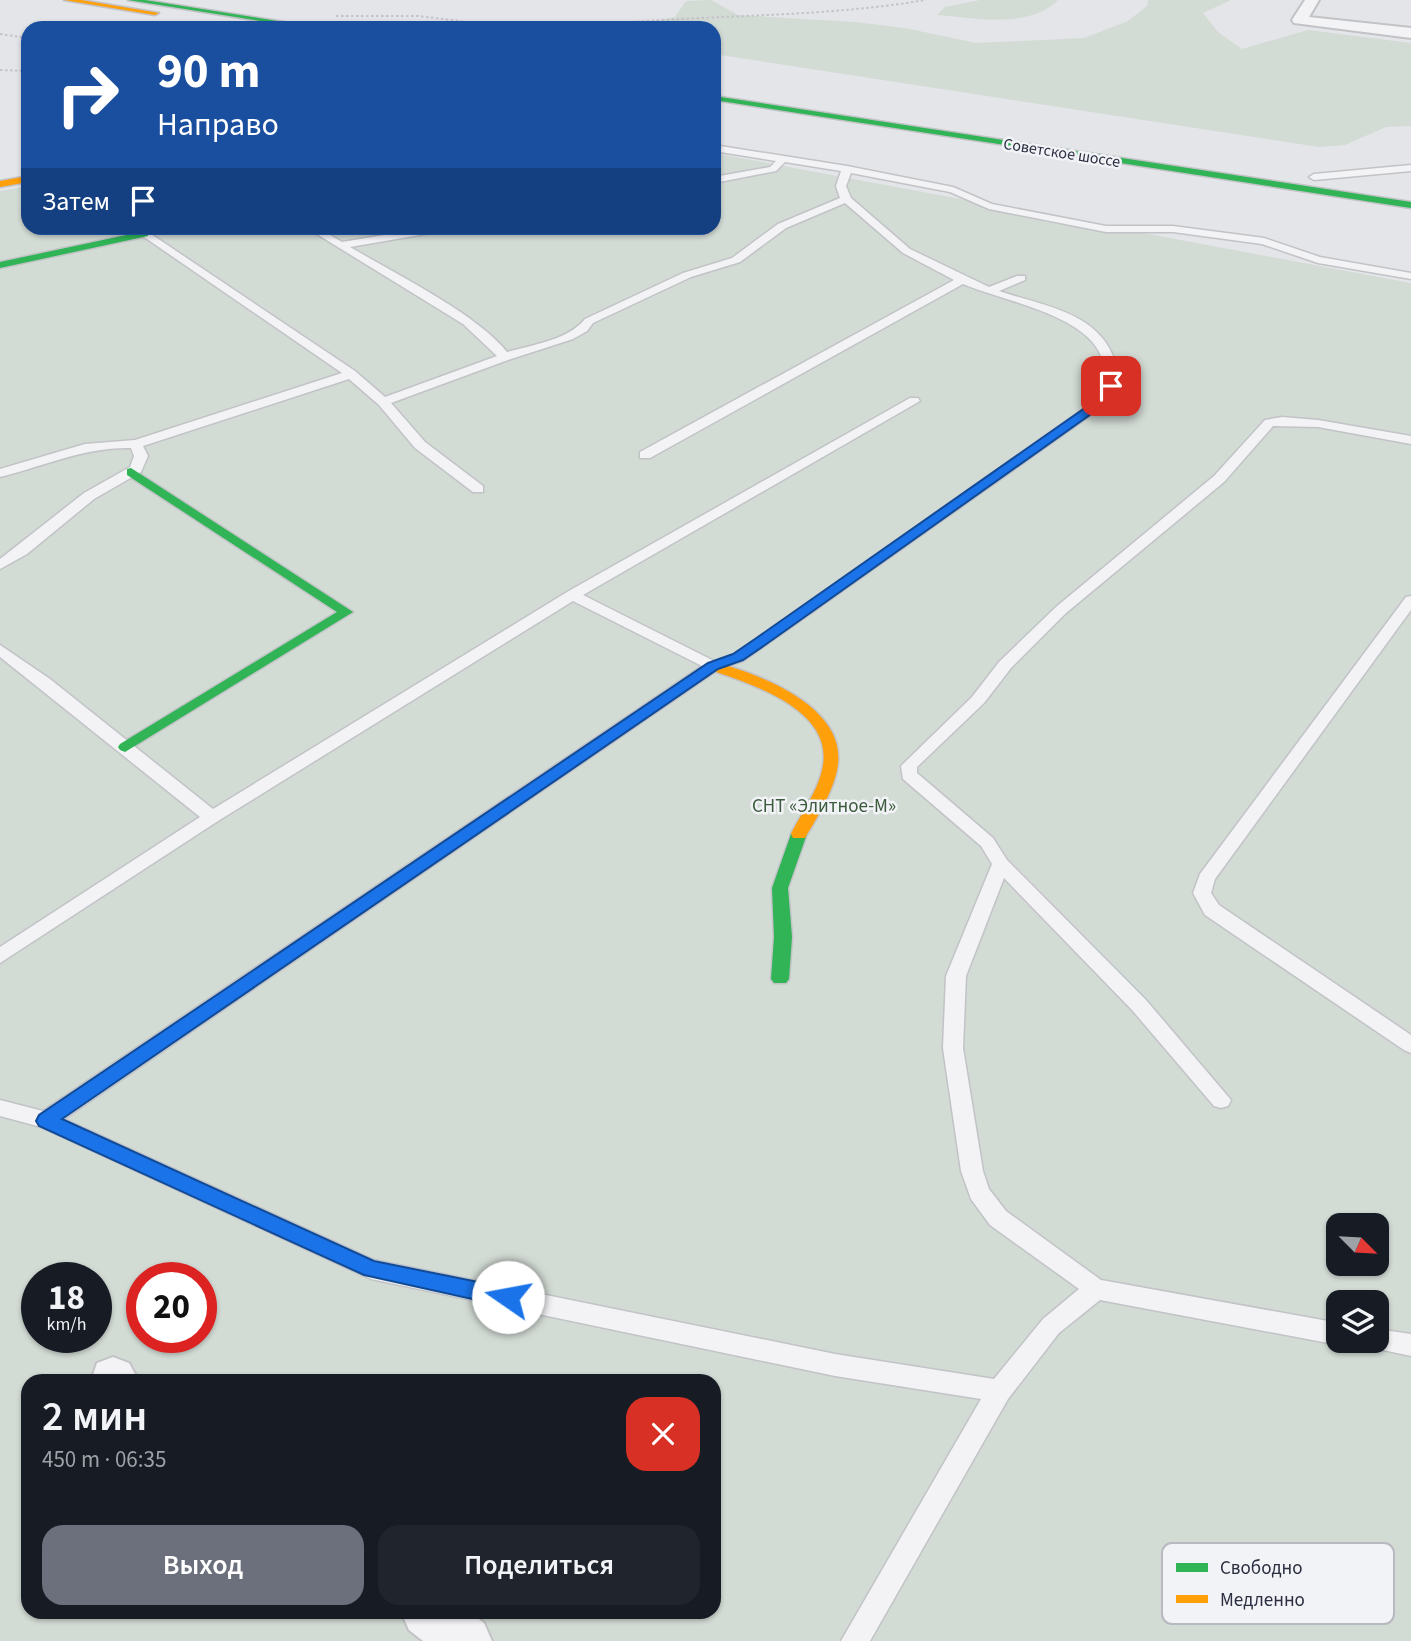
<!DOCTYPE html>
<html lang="ru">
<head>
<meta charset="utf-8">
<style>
  body { margin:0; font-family:"Source Sans 3",sans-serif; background:#20242c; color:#f1f3f6; height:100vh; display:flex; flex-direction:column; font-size:26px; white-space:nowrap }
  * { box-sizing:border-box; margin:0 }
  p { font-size:23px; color:#9ea1a6 }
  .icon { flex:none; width:38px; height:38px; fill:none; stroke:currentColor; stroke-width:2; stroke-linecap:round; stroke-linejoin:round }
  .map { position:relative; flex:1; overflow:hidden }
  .drawer { position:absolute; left:21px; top:1374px; width:700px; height:245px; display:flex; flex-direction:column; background:#171b24; border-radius:21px; box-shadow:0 2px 5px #0004 }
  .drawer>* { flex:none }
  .top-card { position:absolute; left:21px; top:21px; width:700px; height:214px; border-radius:21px; box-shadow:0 2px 5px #0004; background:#1a4fa0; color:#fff; overflow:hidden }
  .needle { width:46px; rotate:114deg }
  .buttons { position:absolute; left:1326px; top:1213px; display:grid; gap:14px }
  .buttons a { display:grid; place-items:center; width:63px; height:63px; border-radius:14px; background:#171b24; box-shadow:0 2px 5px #0004; font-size:35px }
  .speed { position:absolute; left:21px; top:1262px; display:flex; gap:14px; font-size:35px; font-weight:700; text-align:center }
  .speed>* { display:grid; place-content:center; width:91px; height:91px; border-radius:50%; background:#171b24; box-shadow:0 2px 5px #0004; line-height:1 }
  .speed small { font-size:18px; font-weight:400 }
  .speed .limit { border:10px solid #d22; background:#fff; color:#111 }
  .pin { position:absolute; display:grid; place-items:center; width:60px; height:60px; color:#fff; margin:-30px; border-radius:14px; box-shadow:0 4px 10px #0006 }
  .me { position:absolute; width:77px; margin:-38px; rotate:282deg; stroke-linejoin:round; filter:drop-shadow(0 0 5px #0008) }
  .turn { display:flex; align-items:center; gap:24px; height:147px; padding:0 21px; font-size:32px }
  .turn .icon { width:91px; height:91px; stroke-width:2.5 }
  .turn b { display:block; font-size:49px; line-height:60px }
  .then { display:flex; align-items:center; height:66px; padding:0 21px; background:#0003; gap:14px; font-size:26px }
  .round { display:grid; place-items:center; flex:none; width:74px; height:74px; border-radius:21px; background:#20242c }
  .overview { display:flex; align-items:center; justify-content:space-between; height:119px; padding:0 21px }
  h1 { font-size:42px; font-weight:600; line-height:52px }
  .primary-button { display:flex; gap:14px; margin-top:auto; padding:14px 21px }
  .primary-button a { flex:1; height:80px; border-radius:21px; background:#6c6f7c; color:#fff; font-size:28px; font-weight:600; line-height:80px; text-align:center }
  .primary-button a+a { background:#20242c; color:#f1f3f6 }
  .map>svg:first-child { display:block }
  .green { fill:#d3dbd5; fill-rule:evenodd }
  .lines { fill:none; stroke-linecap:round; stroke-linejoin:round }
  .lane-casing { stroke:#c2c3c7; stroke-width:3 }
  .street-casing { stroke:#c2c3c7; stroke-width:4 }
  .fast-casing { stroke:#c2c3c7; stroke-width:3 }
  .slow-casing { stroke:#c2c3c7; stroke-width:3 }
  .path { stroke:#c3c3c8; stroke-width:2; stroke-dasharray:2.5 2.5; stroke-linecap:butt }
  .lane { fill:#f3f3f5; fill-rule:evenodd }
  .street { fill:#f3f3f5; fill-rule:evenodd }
  .fast { fill:#30b455; fill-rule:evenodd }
  .slow { fill:#ff9f0a; fill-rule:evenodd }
  .route { fill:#1a73e8; stroke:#114b97; stroke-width:2 }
  .labels { text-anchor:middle; stroke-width:5; stroke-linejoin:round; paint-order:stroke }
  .far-street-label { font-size:16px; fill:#2c2f41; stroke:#f2f3f7 }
  .park-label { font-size:19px; fill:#3b5b3c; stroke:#f2f3f7 }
  .key { fill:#f2f3f7; stroke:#b7b8c0; stroke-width:2 }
  .key-label { font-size:19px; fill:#2c2f41 }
</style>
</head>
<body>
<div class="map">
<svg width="1411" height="1641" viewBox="0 0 1411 1641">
  <rect width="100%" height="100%" fill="#e4e5e9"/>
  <!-- green -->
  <g class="green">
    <path d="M 711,0 L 738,15 L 854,22 L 905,28 L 976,43 L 1084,38 L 1128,21 L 1147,6 L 1148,0 L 1231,0 L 1203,13 L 1218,32 L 1242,49 L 1308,30 L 1411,43 L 1411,126 L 1386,127 L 1345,145 L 1319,147 L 714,54 L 714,28 L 639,28 L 643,24 L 675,17 L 686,1 Z"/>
    <path d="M 980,0 L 1058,0 C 1030,29 974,18 937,15 L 945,7 Z"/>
    <path d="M 714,153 L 1411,283 L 1411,1641 L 0,1641 L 0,191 L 28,186 L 28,228 L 714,228 ZM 1339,1225 L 1377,1225 L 1377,1264 L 1339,1264 ZM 37,1278 L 96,1278 L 96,1337 L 37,1337 ZM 142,1278 L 201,1278 L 201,1337 L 142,1337 ZM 1339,1302 L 1377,1302 L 1377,1340 L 1339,1340 ZM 28,1381 L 714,1381 L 714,1612 L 28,1612 Z"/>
  </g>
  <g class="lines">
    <!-- lane casing -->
    <g class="lane-casing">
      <g id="lane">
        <path d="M 714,145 L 847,166 L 953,187 L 992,204 L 1106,226 L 1173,226 L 1264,238 L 1320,257 L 1411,273 L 1411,279 L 1318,263 L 1262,244 L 1173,232 L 1106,232 L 989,209 L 950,192 L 851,173 L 846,186 L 851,198 L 910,249 L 989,287 L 1017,276 L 1025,276 L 1025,280 L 999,291 C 1039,305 1095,311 1113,356 C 1119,371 1117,388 1108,403 L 743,661 L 719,669 L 64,1119 L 374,1260 L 835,1354 L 994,1379 L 1043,1319 L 1079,1289 L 990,1225 L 971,1199 L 961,1171 L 943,1048 L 946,976 L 992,864 L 981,846 L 903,779 L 901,766 L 972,697 L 999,662 L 1056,607 L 1214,476 L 1265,420 L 1282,417 L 1318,420 L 1411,436 L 1411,444 L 1318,427 L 1273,426 L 1224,482 L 1066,613 L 1011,668 L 984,703 L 917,767 L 917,773 L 993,838 L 1007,860 L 1146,1000 L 1231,1100 L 1228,1106 L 1221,1108 L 1214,1106 L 1132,1010 L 1004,878 L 966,976 L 963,1048 L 983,1171 L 989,1189 L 1006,1211 L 1101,1280 L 1339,1323 L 1339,1340 L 1348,1340 L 1339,1345 L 1100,1300 L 1059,1333 L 1008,1399 L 870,1641 L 841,1641 L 981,1399 L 835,1376 L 371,1279 L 41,1127 L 0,1116 L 0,1100 L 43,1111 L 702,666 L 573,601 L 218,821 L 0,963 L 0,947 L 200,817 L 0,657 L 0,645 L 50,679 L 213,809 L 567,592 L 910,398 L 918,398 L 920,401 L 583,595 L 714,661 L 733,655 L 1099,398 C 1132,320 1011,305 963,284 L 650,458 L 640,458 L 640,452 L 954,280 L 903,253 L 845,203 L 786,228 L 740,262 L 691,277 L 593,323 L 587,331 L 573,339 L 508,360 L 391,403 L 425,442 L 483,486 L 483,492 L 473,492 L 415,448 L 379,405 L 349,379 L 143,446 L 148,456 L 141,472 L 94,499 L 27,554 L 0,569 L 0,559 L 84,493 L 130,467 L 134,456 L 131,448 C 85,447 44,466 0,477 L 0,469 L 85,444 L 135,440 L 342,373 L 131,228 L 142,228 L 355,371 L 385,397 L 497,356 L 463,324 L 307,228 L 318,228 L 342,242 L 427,228 L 448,228 L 443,231 L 350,247 C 394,273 477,314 507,352 C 532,345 568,340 585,319 L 683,273 L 732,258 L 778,224 L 840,198 L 836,186 L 841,171 L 785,162 L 776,171 L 714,183 L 714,177 L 770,167 L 776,161 L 714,151 Z"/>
        <path d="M 1411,165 L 1411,171 L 1314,180 L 1309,177 L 1314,174 Z"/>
        <path d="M 1411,596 L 1411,610 L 1215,879 L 1211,893 L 1219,905 L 1411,1035 L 1411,1053 L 1404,1050 L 1205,915 L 1193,893 L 1200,874 L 1406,597 Z"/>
        <path d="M 1377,1329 L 1411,1334 L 1411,1356 L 1369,1347 L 1365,1340 L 1377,1340 Z"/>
      </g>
    </g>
    <!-- street casing -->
    <g class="street-casing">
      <g id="street">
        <path d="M 1305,0 L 1319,0 L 1309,17 L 1411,28 L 1411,38 L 1294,23 L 1292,20 Z"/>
        <path d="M 113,1357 L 129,1363 L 139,1381 L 91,1381 L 97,1363 Z"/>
        <path d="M 401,1612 L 470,1612 L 484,1623 L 492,1641 L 423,1641 L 409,1630 Z"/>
      </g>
    </g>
    <!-- fast casing -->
    <g class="fast-casing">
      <g id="fast">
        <path d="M 128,0 L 145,0 L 322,28 L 304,28 Z"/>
        <path d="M 714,96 L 1411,202 L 1411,208 L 714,100 Z"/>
        <path d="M 145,231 L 148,232 L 148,236 L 0,268 L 0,262 Z"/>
        <path d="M 131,468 L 353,612 L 125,752 L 120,750 L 118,747 L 120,744 L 337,612 L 127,475 L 127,469 Z"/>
        <path d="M 799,829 L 807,834 L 788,888 L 792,937 L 789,979 L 786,983 L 774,983 L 771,979 L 774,937 L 772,888 L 791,834 Z"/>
      </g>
    </g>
    <!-- slow casing -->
    <g class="slow-casing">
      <g id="slow">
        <path d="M 64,0 L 81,0 L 159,13 L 155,15 Z"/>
        <path d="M 28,176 L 28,182 L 0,187 L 0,181 Z"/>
        <path d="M 713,662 C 758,673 845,706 838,764 C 835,789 818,816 805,838 L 793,838 L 791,834 C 802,812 819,790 823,765 C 832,708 750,684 708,669 L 706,666 Z"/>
      </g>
    </g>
    <!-- path -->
    <g class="path">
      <path d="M 336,16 L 418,16 L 517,28"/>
      <path d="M 572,28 C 689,13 808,20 925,0"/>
      <path d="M 0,34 L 28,38"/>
      <path d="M 0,70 L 28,71"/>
    </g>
    <!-- lane -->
    <use href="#lane" class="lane"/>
    <!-- street -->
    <use href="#street" class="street"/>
    <!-- fast -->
    <use href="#fast" class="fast"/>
    <!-- slow -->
    <use href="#slow" class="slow"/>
  </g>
  <!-- route -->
  <path class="route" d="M 1111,383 L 1116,386 L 1108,402 L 765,645 L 743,660 L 718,669 L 62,1119 L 374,1261 L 508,1288 L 515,1291 L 518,1297 L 515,1304 L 508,1307 L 364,1275 L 39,1126 L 36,1121 L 39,1115 L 708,663 L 733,654 L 755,639 L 1099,398 L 1107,384 Z"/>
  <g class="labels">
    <!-- far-street labels -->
    <g class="far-street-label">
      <text transform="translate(1062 152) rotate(9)" y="6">Советское шоссе</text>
    </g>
    <!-- park labels -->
    <g class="park-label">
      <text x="824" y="812">СНТ «Элитное-М»</text>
    </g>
  </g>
  <!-- legend -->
  <rect x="1162" y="1543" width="232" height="81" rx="10" class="key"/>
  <rect x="1176" y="1563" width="32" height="9" fill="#30b455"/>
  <rect x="1176" y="1595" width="32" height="8" fill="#ff9f0a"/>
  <g class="key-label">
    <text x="1220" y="1574">Свободно</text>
    <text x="1220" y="1606">Медленно</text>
  </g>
</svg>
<div class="buttons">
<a><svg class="needle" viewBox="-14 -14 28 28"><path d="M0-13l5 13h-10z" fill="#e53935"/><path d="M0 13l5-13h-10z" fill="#9ea1a6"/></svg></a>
<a><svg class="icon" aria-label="layers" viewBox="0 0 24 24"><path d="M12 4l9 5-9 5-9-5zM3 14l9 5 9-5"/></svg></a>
</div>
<div class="speed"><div>18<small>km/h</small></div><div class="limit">20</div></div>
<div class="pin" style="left:1111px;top:386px;background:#d93025"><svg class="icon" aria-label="arrive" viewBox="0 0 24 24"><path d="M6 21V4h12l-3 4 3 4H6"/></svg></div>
<svg class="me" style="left:508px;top:1297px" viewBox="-20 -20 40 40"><circle r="19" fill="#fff"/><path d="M0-13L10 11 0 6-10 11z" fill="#1a73e8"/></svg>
<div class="top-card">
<div class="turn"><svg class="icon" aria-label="right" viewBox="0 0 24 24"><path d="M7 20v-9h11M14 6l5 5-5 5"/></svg><div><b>90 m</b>Направо</div></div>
<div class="then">Затем<svg class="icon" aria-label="arrive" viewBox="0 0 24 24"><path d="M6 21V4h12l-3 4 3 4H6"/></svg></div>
</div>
<section class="drawer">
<div class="overview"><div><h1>2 мин</h1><p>450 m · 06:35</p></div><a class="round" style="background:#d93025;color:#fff"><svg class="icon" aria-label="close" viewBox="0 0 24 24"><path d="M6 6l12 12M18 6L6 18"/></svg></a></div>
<div class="primary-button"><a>Выход</a><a>Поделиться</a></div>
</section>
</div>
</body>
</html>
